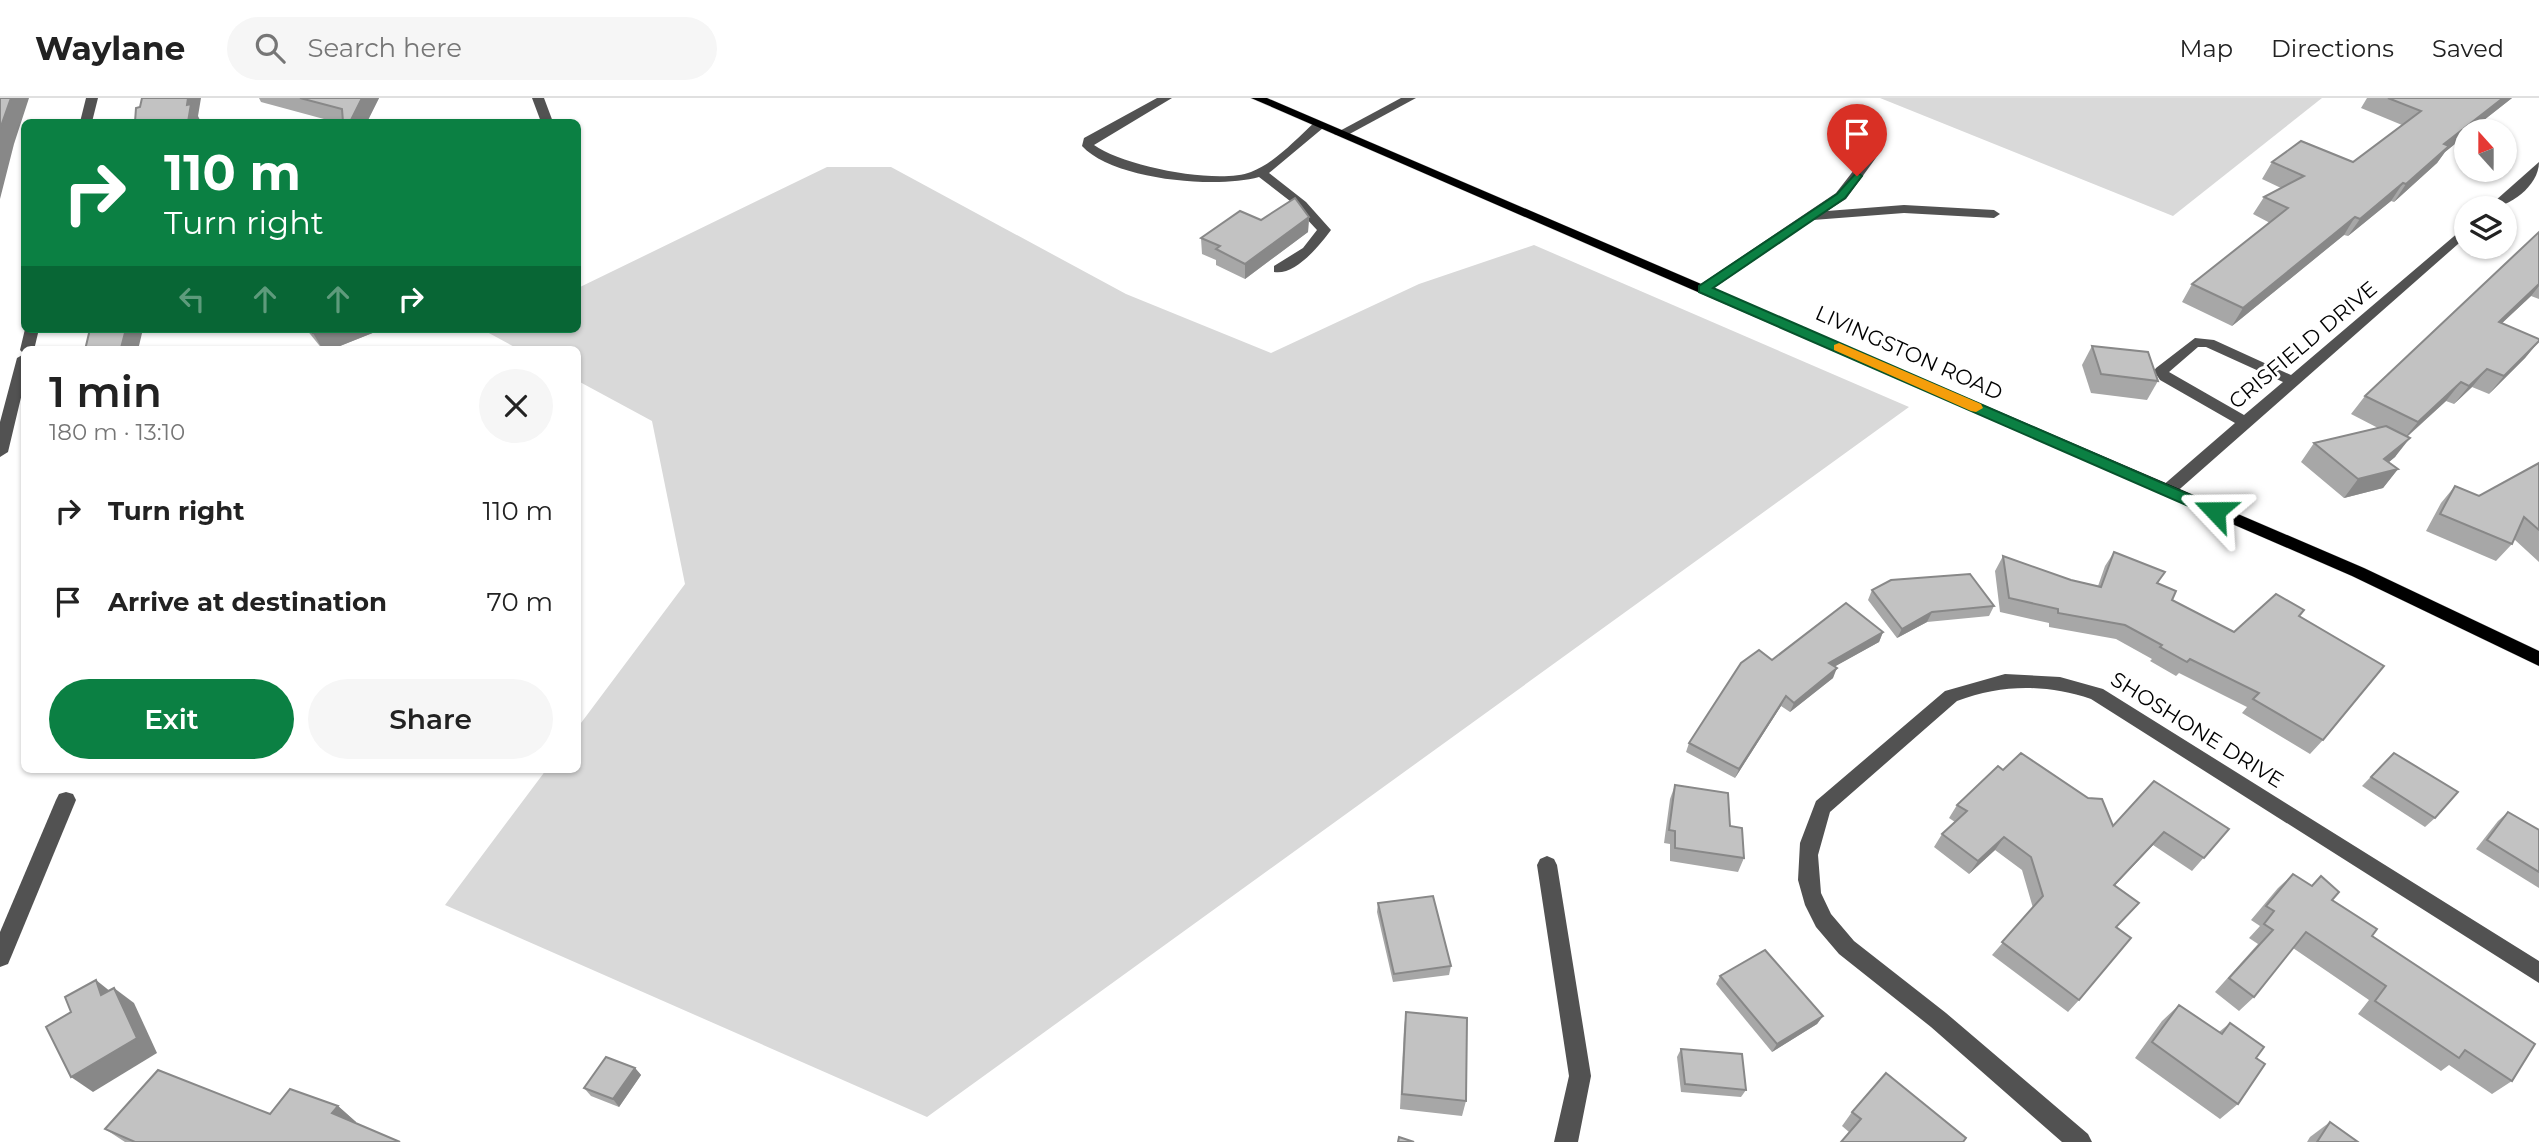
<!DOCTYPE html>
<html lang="en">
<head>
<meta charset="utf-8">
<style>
  body { margin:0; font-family:Montserrat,sans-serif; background:#f6f6f6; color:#222; height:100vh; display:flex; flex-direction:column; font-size:26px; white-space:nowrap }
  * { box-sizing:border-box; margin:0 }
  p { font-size:23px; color:#767676 }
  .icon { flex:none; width:38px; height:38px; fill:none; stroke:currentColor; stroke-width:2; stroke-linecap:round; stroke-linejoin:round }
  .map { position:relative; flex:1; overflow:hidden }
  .details { position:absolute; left:21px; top:248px; width:560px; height:427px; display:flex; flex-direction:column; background:#fff; border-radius:10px; box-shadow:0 2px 5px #0004 }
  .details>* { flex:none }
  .hud { position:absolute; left:21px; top:21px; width:560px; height:214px; border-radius:10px; box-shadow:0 2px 5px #0004; background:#0b8043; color:#fff; overflow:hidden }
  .needle { width:46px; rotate:339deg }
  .fabs { position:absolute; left:2454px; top:21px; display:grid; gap:14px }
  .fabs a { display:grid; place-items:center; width:63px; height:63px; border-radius:50%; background:#fff; box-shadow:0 2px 5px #0004; font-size:35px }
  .pin { position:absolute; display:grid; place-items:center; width:60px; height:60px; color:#fff; margin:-72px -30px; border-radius:50% 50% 50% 0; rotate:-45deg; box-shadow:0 0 7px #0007 }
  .pin .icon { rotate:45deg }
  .me { position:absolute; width:77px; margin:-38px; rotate:293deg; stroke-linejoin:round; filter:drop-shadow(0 0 5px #0008) }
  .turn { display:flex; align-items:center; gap:24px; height:147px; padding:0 28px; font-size:32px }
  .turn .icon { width:91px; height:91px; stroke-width:2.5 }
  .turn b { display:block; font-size:49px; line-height:60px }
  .lanes { display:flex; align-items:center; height:66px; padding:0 28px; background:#0003; justify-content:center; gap:35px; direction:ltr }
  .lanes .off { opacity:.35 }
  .round { display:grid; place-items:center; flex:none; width:74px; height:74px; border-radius:37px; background:#f6f6f6 }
  .summary { display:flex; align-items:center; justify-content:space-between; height:119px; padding:0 28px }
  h1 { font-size:42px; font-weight:600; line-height:52px }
  .primary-button { display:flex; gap:14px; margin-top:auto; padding:14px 28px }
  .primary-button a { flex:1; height:80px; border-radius:42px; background:#0b8043; color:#fff; font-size:28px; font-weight:600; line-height:80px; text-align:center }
  .primary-button a+a { background:#f6f6f6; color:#222 }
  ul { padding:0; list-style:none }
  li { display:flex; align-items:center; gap:21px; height:91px; padding:0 28px }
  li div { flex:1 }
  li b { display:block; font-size:26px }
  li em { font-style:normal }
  header { display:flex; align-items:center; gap:42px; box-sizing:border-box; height:98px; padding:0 35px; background:#fff; border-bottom:2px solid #e0e0e0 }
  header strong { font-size:33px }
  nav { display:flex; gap:38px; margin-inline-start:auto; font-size:24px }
  .search { width:490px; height:63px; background:#f6f6f6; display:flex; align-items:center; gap:18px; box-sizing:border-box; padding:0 24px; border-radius:38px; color:#767676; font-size:26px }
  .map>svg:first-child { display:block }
  .green { fill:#d9d9d9 }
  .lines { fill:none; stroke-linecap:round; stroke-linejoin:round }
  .major-casing { stroke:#dbdbdb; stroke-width:1 }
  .minor { fill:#525252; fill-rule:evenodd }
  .major { fill:#000; fill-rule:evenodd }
  .wall { fill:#a7a7a7 }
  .shaded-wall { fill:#888 }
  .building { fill:#c2c2c2; stroke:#888; stroke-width:2 }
  .route { fill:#0b8043; stroke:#07532c; stroke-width:2 }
  .slow { fill:#f59e0b }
  .labels { text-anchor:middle; stroke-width:6; stroke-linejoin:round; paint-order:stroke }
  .street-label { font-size:21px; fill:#000; stroke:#fff }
</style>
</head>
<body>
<header>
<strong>Waylane</strong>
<div class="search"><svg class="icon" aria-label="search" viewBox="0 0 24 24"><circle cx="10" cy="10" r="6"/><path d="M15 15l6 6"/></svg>Search here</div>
<nav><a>Map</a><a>Directions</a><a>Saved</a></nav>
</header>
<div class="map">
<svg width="2539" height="1044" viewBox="0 0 2539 1044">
  <rect width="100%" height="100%" fill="#fff"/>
  <!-- green -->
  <g class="green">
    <path d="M 1880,0 L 2322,0 L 2173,118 Z"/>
    <path d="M 827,69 L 891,69 L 1126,196 L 1271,255 L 1419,186 L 1534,147 L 1909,309 L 927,1019 L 445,807 L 546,672 L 578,672 L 578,629 L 685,486 L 652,323 L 578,283 L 578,252 L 520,252 L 487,234 L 494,231 L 578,231 L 578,190 Z"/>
  </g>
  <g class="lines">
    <!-- major casing -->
    <g class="major-casing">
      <path id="major" d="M 1251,0 L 1267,0 L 2364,470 L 2539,553 L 2539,568 L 2352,478 Z"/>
    </g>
    <!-- minor -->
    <g class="minor">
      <path d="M 86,0 L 98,0 L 92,24 L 80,24 Z"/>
      <path d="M 532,0 L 544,0 L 553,24 L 541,24 Z"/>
      <path d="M 1157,0 L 1172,0 L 1094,47 C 1123,68 1217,87 1251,74 C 1276,64 1295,42 1315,24 L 1323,24 L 1323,30 L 1269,75 L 1306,104 L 1331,132 C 1320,147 1295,178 1274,174 L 1274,168 L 1303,150 L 1317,132 L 1290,103 L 1259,79 C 1216,91 1113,82 1082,48 L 1084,40 Z"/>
      <path d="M 1401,0 L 1416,0 L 1344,39 L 1334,36 Z"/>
      <path d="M 1872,53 L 1878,57 L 1846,101 L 1827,113 L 1904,107 L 1994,112 L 2000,116 L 1994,120 L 1904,115 L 1813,122 L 1708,194 L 1698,194 L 1698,188 L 1836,95 L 1868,54 Z"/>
      <path d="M 2539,64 C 2539,88 2509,110 2487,110 Z"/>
      <path d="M 2466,128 L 2466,139 L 2173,397 L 2161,397 L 2159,393 L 2161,389 L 2235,325 L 2160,282 L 2154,273 L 2156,270 L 2195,240 L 2214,242 L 2291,277 ZM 2198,249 L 2206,249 L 2283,284 L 2244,317 L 2169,274 Z"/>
      <path d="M 25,231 L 39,231 L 34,252 L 24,252 L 24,287 L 8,354 L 0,359 L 0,324 L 17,260 L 24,256 L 20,252 Z"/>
      <path d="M 2005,576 L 2060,579 L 2103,591 L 2539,863 L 2539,885 L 2091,601 C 2046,586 2002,586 1957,603 L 1830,714 L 1818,757 L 1821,795 L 1831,816 L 1854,843 L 1946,915 L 2088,1036 L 2092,1044 L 2062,1044 L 1931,929 L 1839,856 L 1816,829 L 1805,807 L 1798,782 L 1800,745 L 1816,703 L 1945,593 Z"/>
      <path d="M 66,694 L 73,696 L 76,702 L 11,859 L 8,866 L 0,869 L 0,834 L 56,702 L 59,696 Z"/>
      <path d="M 1547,758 L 1554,761 L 1557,767 L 1591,978 L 1578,1044 L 1554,1044 L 1569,978 L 1537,767 L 1540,761 Z"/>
    </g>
    <!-- major -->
    <use href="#major" class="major"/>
  </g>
  <!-- wall -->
  <g class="wall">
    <path d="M 259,0 L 379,0 L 367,24 L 335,24 L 261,4 Z"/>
    <path d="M 2367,0 L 2512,0 L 2470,33 L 2466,33 L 2466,37 L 2445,54 L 2437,65 L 2394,104 L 2391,103 L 2348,138 L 2344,137 L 2232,228 L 2182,204 L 2192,186 L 2270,125 L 2253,116 L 2264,99 L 2281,90 L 2262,81 L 2272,64 L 2353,64 L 2402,27 L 2361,10 Z"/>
    <path d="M 1309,119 L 1308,134 L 1245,181 L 1216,167 L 1216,162 L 1202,156 L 1201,140 L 1261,122 Z"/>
    <path d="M 2539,134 L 2539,201 L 2531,198 L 2502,225 L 2539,243 L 2525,260 L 2489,296 L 2472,289 L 2454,306 L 2446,303 L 2407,339 L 2395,359 L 2389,364 L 2398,371 L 2383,390 L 2344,400 L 2301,364 L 2314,345 L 2378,330 L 2351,316 L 2365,298 Z"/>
    <path d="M 306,231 L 379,231 L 380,232 L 330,252 L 323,252 Z"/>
    <path d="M 2092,248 L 2158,283 L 2147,302 L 2091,295 L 2082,267 Z"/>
    <path d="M 2539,365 L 2539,464 L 2514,441 L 2512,446 L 2496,463 L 2426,433 L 2441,405 L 2455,388 L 2479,398 Z"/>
    <path d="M 2114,454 L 2157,485 L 2172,502 L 2234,534 L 2299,518 L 2323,642 L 2310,656 L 2242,615 L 2247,609 L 2179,575 L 2176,578 L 2150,563 L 2152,561 L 2116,541 L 2049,529 L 2049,525 L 2000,514 L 1995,473 L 2003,458 L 2071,482 L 2098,488 L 2105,468 Z"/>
    <path d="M 1872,492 L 1994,508 L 1989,518 L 1927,524 L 1897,540 L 1868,502 Z"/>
    <path d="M 1883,534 L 1879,544 L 1835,568 L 1833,580 L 1790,614 L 1781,608 L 1735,680 L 1686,654 L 1689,645 L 1772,562 Z"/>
    <path d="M 2394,655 L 2435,720 L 2425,729 L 2362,688 Z"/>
    <path d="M 2003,672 L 2113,728 L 2229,731 L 2192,773 L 2153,747 L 2115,787 L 2116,829 L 2079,902 L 2068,914 L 1992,857 L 2033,810 L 2022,772 L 1995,752 L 1969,776 L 1934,749 L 1942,736 L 1955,724 L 1949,720 L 1957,707 Z"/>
    <path d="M 1675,687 L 1730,728 L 1744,760 L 1738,774 L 1670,763 L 1670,746 L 1664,745 L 1670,701 Z"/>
    <path d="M 2508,714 L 2539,732 L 2539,790 L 2476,751 L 2498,723 Z"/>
    <path d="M 2293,776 L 2311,788 L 2321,778 L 2332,802 L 2372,838 L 2512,983 L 2492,996 L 2449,967 L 2441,973 L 2358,916 L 2369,902 L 2293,850 L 2254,899 L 2239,913 L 2215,894 L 2258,846 L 2249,840 L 2260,828 L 2251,822 L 2278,790 Z"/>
    <path d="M 1378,805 L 1451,868 L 1449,877 L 1393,884 L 1377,814 Z"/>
    <path d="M 1720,878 L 1823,918 L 1817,926 L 1772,954 L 1716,886 Z"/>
    <path d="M 2179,907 L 2219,934 L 2230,925 L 2256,960 L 2238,1006 L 2220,1021 L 2135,960 L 2162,923 Z"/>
    <path d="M 1406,914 L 1466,1003 L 1462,1018 L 1400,1011 L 1404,930 Z"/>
    <path d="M 1681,951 L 1746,992 L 1741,999 L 1681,994 L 1677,959 Z"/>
    <path d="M 635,970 L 641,977 L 619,1009 L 591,998 L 584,990 Z"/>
    <path d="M 338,1008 L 356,1024 L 354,1025 L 400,1044 L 125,1044 L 105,1031 L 270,1016 Z"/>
    <path d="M 1852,1014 L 1963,1044 L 1849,1034 L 1842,1028 Z"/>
    <path d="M 2330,1024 L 2358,1044 L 2307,1044 L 2310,1039 Z"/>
  </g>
  <!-- shaded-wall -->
  <g class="shaded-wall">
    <path d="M 11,0 L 29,0 L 14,46 L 0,101 L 0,31 Z"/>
    <path d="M 188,0 L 201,0 L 198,18 L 201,24 L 188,24 L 187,7 Z"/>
    <path d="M 362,0 L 379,0 L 367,24 L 350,24 Z"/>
    <path d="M 2503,0 L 2512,0 L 2470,33 L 2466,33 L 2466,37 L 2445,54 L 2437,65 L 2394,104 L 2406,86 L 2444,46 Z"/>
    <path d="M 2403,85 L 2391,103 L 2348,138 L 2360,121 Z"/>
    <path d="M 1309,119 L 1308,134 L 1245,181 L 1245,166 Z"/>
    <path d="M 2355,119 L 2344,137 L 2232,228 L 2243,210 Z"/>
    <path d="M 2539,186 L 2539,188 L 2531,198 L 2484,242 L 2499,224 Z"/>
    <path d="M 126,231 L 143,231 L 138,252 L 122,252 L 121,250 Z"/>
    <path d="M 324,231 L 379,231 L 380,232 L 330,252 L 323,252 L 313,235 Z"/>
    <path d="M 2539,243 L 2525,260 L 2489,296 L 2504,278 Z"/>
    <path d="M 2487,271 L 2472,289 L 2454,306 L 2469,288 Z"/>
    <path d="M 2461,284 L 2446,303 L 2403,342 L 2418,324 Z"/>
    <path d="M 2410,340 L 2395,359 L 2372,378 L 2398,371 L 2383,390 L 2344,400 L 2358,381 Z"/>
    <path d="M 1932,514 L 1927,524 L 1897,540 L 1902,531 Z"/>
    <path d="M 1883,534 L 1879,544 L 1825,574 L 1829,565 Z"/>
    <path d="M 1837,570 L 1833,580 L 1790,614 L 1794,605 Z"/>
    <path d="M 1786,598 L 1781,608 L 1735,680 L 1739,671 Z"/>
    <path d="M 2164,734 L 2153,747 L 2103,800 L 2114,787 Z"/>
    <path d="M 2004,739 L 1995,752 L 1969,776 L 1978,763 Z"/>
    <path d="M 96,882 L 116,898 L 101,897 Z"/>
    <path d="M 114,890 L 134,905 L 157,955 L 93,994 L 71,979 Z"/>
    <path d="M 1823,918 L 1817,926 L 1772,954 L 1777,946 Z"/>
    <path d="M 635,970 L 641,977 L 619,1009 L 613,1001 Z"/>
    <path d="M 338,1008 L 356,1024 L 350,1031 L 332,1015 Z"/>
  </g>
  <!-- building -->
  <g class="building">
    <path d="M 0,0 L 11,0 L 0,31 Z"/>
    <path d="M 142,0 L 188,0 L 187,7 L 191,6 L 188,24 L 135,24 L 136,10 L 140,9 Z"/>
    <path d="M 300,0 L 362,0 L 350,24 L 343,24 L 342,11 Z"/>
    <path d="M 2388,0 L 2503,0 L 2444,46 L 2449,48 L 2406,86 L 2403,85 L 2360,121 L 2355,119 L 2243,210 L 2192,186 L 2288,110 L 2264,99 L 2304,78 L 2272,64 L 2301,43 L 2353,64 L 2421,13 Z"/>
    <path d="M 1295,100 L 1309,119 L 1245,166 L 1216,151 L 1220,148 L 1201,140 L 1240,113 L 1261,122 Z"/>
    <path d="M 2539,134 L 2539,186 L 2499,224 L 2539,241 L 2539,243 L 2504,278 L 2487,271 L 2469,288 L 2461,284 L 2418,324 L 2365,298 Z"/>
    <path d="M 90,231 L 126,231 L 121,250 L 131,248 L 131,252 L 85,252 Z"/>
    <path d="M 309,231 L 324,231 L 313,235 Z"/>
    <path d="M 2092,248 L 2148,254 L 2158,283 L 2101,276 Z"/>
    <path d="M 2386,328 L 2410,340 L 2384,361 L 2398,371 L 2358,381 L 2314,345 Z"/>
    <path d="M 2539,365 L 2539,432 L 2524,419 L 2512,446 L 2440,416 L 2455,388 L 2479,398 Z"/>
    <path d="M 2114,454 L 2165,474 L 2157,485 L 2176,493 L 2172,502 L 2234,534 L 2276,496 L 2304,512 L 2299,518 L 2384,568 L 2323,642 L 2253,601 L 2259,595 L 2190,561 L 2187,564 L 2160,549 L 2162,547 L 2125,527 L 2058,515 L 2058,511 L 2009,500 L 2003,458 L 2071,482 L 2101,489 Z"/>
    <path d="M 1970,476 L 1994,508 L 1932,514 L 1902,531 L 1872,492 L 1891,482 Z"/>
    <path d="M 1846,505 L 1883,534 L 1829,565 L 1837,570 L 1794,605 L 1786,598 L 1739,671 L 1689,645 L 1741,565 L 1759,552 L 1772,562 Z"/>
    <path d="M 2021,655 L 2088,700 L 2102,701 L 2113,728 L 2154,683 L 2229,731 L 2204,760 L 2164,734 L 2114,787 L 2139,805 L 2116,829 L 2131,840 L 2079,902 L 2002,844 L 2043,798 L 2031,759 L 2004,739 L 1978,763 L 1942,736 L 1967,713 L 1957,707 L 1998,668 L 2003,672 Z"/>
    <path d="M 2394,655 L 2458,694 L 2435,720 L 2371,679 Z"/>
    <path d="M 1675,687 L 1728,695 L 1730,728 L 1742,730 L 1744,760 L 1675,750 L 1675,733 L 1669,732 Z"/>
    <path d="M 2508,714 L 2539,732 L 2539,774 L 2487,742 Z"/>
    <path d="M 2293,776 L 2312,788 L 2321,778 L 2339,794 L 2332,802 L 2377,831 L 2372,838 L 2535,946 L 2512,983 L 2465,952 L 2459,960 L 2375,903 L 2386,888 L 2306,834 L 2254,899 L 2229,880 L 2273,832 L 2264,826 L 2274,813 L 2266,808 Z"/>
    <path d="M 1433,798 L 1451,868 L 1394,876 L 1378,805 Z"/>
    <path d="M 1765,852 L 1823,918 L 1777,946 L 1720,878 Z"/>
    <path d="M 96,882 L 101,897 L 114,890 L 137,940 L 71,979 L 46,929 L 71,914 L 65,899 Z"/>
    <path d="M 2179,907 L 2222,936 L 2230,925 L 2264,949 L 2256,960 L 2265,966 L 2238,1006 L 2152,944 Z"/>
    <path d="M 1406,914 L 1467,920 L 1466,1003 L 1402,996 Z"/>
    <path d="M 1681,951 L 1742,956 L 1746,992 L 1685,986 Z"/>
    <path d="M 606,959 L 635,970 L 613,1001 L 584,990 Z"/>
    <path d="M 158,972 L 270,1016 L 290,991 L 338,1008 L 332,1015 L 400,1044 L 135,1044 L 105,1031 Z"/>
    <path d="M 1886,975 L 1966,1040 L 1963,1044 L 1841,1044 L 1861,1021 L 1852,1014 Z"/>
    <path d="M 2330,1024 L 2358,1044 L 2317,1044 Z"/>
    <path d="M 1399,1039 L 1414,1044 L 1398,1044 Z"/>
  </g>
  <!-- route -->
  <path class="route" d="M 1857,74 L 1862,78 L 1845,100 L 1713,190 L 2220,410 L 2220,417 L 2209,417 L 1699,194 L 1699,188 L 1837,96 Z"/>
  <!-- slow -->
  <path class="slow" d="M 1839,245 L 1981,306 L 1983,310 L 1976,314 L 1971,313 L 1834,252 L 1834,247 Z"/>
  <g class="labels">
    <!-- street labels -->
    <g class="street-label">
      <text transform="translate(2303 247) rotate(-40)" y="7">CRISFIELD DRIVE</text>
      <text transform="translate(1909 255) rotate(24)" y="7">LIVINGSTON ROAD</text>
      <text transform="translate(2197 632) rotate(32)" y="7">SHOSHONE DRIVE</text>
    </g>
  </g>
</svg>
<div class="fabs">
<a><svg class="needle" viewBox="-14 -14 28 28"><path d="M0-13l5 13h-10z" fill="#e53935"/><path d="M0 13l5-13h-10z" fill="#767676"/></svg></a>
<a><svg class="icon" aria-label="layers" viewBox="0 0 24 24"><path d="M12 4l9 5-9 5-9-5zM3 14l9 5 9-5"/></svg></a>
</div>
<div class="pin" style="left:1857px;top:78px;background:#d93025"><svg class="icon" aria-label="arrive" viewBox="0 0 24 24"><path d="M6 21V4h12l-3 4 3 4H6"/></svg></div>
<svg class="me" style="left:2215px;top:413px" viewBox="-20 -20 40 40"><path d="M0-17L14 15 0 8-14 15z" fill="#0b8043" stroke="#fff" stroke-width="4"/></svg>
<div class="hud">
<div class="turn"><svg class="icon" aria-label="right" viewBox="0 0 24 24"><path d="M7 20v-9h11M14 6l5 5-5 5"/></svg><div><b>110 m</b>Turn right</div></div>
<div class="lanes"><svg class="icon off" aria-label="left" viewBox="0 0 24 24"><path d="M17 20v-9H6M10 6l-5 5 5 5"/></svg><svg class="icon off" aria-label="ahead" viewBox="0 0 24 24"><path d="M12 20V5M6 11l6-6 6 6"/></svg><svg class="icon off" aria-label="ahead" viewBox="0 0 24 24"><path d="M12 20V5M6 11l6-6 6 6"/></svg><svg class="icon" aria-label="right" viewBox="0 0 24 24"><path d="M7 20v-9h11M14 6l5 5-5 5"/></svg></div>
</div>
<section class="details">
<div class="summary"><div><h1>1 min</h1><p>180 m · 13:10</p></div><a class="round"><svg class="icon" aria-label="close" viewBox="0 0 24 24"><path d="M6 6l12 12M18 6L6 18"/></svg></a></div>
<ul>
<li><svg class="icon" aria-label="right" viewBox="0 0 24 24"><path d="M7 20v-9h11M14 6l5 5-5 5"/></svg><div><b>Turn right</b></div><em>110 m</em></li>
<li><svg class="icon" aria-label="arrive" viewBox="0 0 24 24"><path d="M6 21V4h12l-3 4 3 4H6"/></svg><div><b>Arrive at destination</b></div><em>70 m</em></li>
</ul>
<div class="primary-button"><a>Exit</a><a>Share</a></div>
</section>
</div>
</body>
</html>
